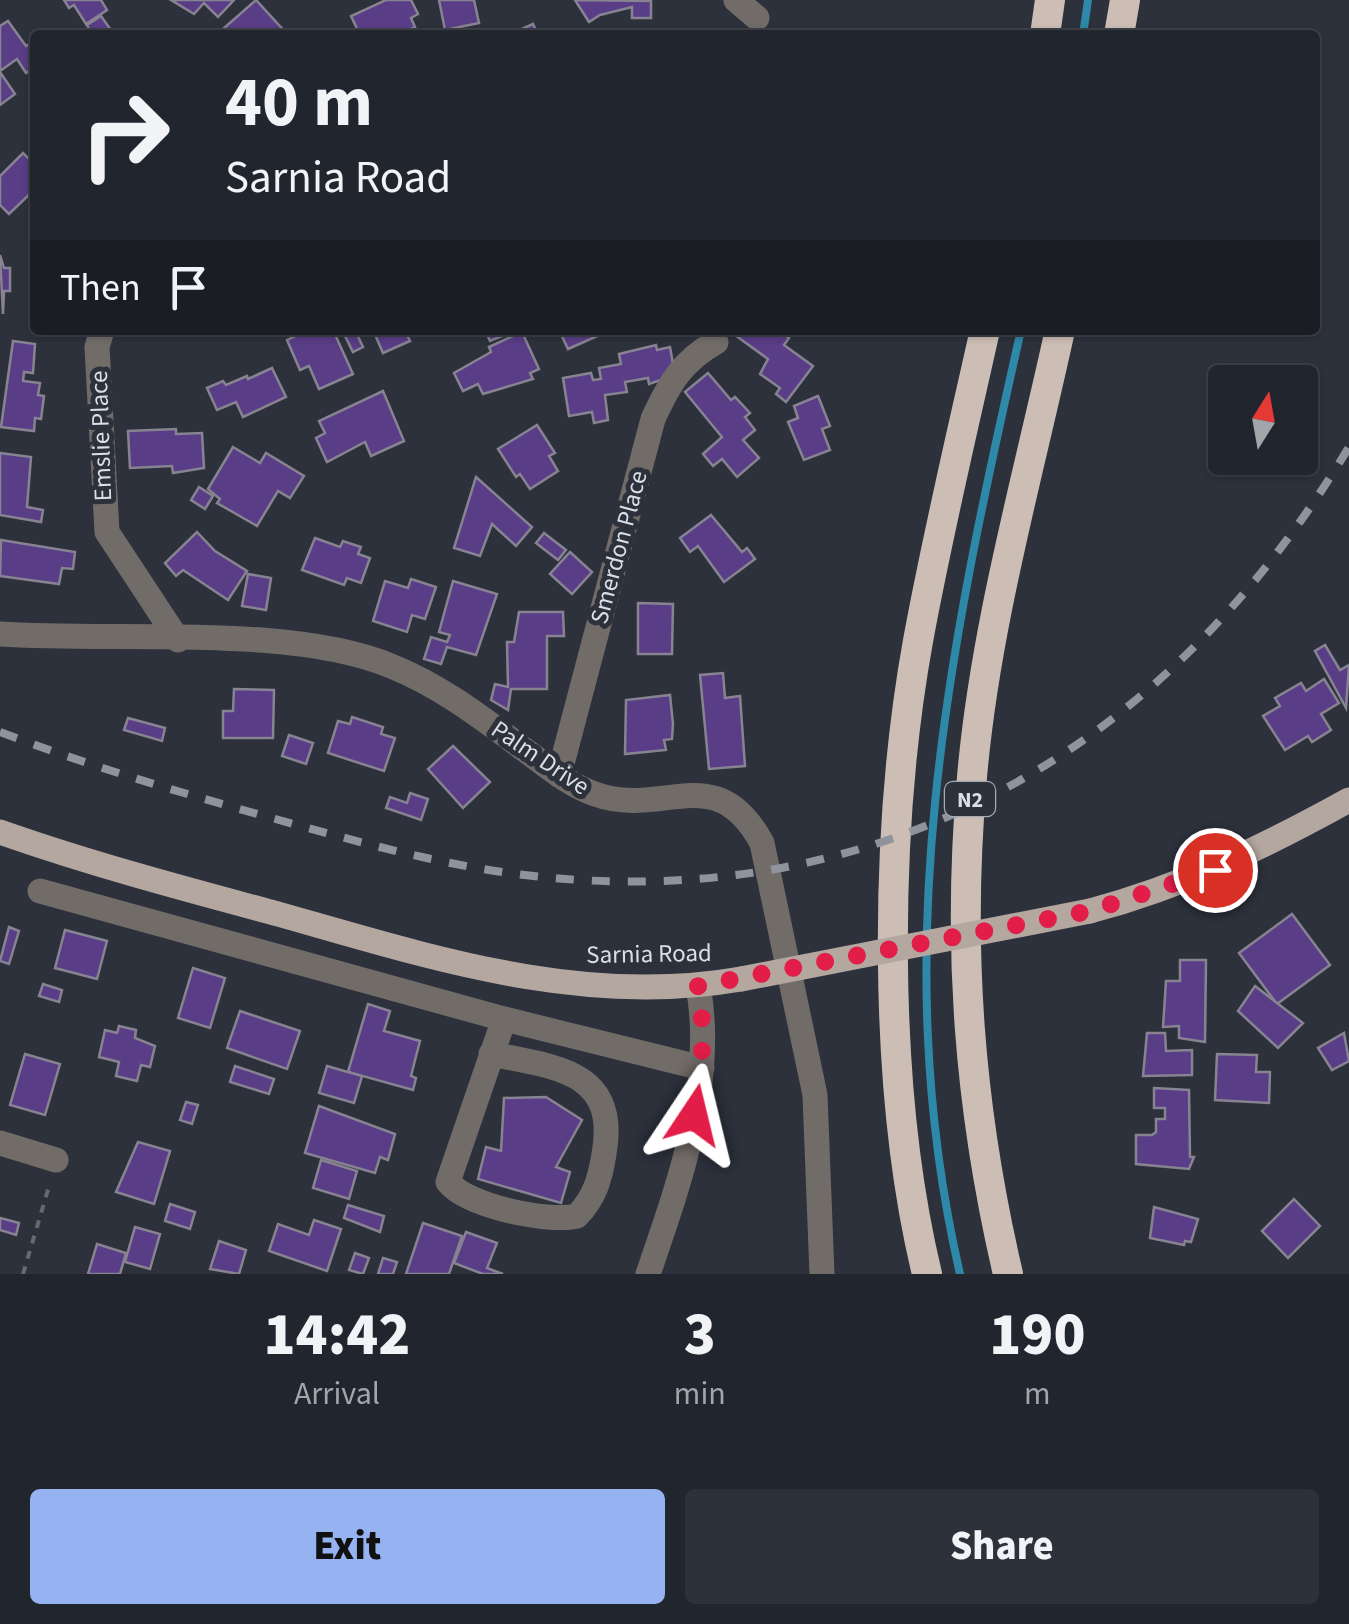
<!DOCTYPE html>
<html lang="en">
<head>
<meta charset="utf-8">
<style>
  body { margin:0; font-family:"Source Sans 3",sans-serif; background:#2d3139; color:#f1f3f6; height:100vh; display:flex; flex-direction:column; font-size:38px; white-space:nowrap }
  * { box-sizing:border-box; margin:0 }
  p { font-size:32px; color:#a2a5aa }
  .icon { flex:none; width:55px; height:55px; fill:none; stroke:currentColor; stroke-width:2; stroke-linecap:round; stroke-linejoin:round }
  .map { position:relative; height:1274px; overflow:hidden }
  .drawer { display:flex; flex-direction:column; background:#21252d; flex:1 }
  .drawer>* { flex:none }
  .banner { position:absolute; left:30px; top:30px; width:1290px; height:305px; border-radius:10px; box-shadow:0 2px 8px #0004,0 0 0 2px #3e4249; background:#21252d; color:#f1f3f6; overflow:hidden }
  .needle { width:65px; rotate:11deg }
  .tools { position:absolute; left:1208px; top:365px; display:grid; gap:20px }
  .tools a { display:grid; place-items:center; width:110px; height:110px; border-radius:10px; background:#21252d; box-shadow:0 2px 8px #0004,0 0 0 2px #3e4249; font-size:50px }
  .pin { position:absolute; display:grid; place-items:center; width:85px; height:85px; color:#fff; margin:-42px; border:5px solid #fff; border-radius:50%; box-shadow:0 2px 10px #0007 }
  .me { position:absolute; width:110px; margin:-55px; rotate:10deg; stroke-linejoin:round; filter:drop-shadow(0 0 8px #0008) }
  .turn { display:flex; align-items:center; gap:35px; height:210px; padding:0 30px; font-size:45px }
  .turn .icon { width:130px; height:130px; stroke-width:2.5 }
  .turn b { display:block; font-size:70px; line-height:85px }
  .then { display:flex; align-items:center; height:95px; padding:0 30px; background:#0003; gap:20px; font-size:38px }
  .eta { display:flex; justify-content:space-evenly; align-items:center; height:170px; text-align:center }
  .eta b { font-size:60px; font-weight:800; line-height:70px }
  .cta { display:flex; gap:20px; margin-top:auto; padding:20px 30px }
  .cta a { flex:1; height:115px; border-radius:10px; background:#95b2f1; color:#111; font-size:40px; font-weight:800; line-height:115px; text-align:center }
  .cta a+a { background:#2d3139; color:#f1f3f6 }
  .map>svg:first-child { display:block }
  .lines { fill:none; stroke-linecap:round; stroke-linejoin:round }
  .stream { stroke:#2e88a8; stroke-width:8 }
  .building { fill:#593d87; stroke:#878391; stroke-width:2.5 }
  .path { stroke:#646973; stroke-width:4; stroke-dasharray:8 8; stroke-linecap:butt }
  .minor { stroke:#726c69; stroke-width:25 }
  .major { stroke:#b3a79f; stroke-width:25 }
  .highway { stroke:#cdbeb5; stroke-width:30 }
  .rail { stroke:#8f939c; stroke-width:8; stroke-dasharray:18 18; stroke-linecap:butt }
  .major-bridge { stroke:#b3a79f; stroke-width:25 }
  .route { stroke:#e11d48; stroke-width:18; stroke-dasharray:0 32.4 }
  .labels { text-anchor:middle; stroke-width:10; stroke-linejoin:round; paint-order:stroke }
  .shield { fill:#2c313c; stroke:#a6aab2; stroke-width:2.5 }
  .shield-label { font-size:22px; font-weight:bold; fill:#dadee5 }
  .street-label { font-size:25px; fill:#dadee5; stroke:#2c313c }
</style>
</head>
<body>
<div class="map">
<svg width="1349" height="1274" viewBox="0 0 1349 1274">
  <rect width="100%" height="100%" fill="#2c313c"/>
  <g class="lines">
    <!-- stream -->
    <g class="stream">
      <path d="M 1083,35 L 1088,0"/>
      <path d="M 960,1274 C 885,949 949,648 1021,330"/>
    </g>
  </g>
  <!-- building -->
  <g class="building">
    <path d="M 64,0 L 101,0 L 107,10 L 86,24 L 74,5 L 69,8 Z"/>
    <path d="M 171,0 L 234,0 L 218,17 L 204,3 L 194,14 Z"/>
    <path d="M 256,0 L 288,35 L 231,35 L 224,28 Z"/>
    <path d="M 386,0 L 411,0 L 418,14 L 411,18 L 415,27 L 398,35 L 391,31 L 360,35 L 351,16 Z"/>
    <path d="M 439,0 L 474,0 L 479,23 L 445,30 Z"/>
    <path d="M 575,0 L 651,1 L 651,18 L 632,18 L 632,7 L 600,15 L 589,22 Z"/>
    <path d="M 101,16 L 113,33 L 92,35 L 87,25 Z"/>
    <path d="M 8,21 L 26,46 L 35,40 L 35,67 L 26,73 L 17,59 L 0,71 L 0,26 Z"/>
    <path d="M 533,24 L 538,35 L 508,35 Z"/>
    <path d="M 0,72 L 15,94 L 0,105 Z"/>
    <path d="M 35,152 L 35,189 L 9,214 L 0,205 L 0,176 L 23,153 L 29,159 Z"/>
    <path d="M 0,255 L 4,268 L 10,268 L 10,291 L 4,291 L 3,314 Z"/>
    <path d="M 308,330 L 333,330 L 353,374 L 319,389 L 309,366 L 300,370 L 287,340 Z"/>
    <path d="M 342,330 L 355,330 L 363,347 L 353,352 Z"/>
    <path d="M 373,330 L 405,330 L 410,341 L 383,353 Z"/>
    <path d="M 485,330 L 505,330 L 507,334 L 490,341 Z"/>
    <path d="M 559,330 L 611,330 L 568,349 Z"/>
    <path d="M 728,330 L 778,330 L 789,338 L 784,345 L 813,366 L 786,402 L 776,394 L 780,388 L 760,374 L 768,359 Z"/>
    <path d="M 522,332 L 539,369 L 530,373 L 533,379 L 483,394 L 478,384 L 463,391 L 454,373 L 491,352 L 489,347 Z"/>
    <path d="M 13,341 L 35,344 L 33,373 L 24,372 L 23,381 L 40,383 L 38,395 L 44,396 L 41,419 L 35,418 L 34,431 L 1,427 Z"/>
    <path d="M 656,345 L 657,350 L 670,347 L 675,375 L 649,384 L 648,378 L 625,382 L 627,392 L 605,395 L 608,420 L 594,423 L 592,412 L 569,416 L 563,378 L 591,373 L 593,380 L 601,379 L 599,368 L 621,364 L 619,354 Z"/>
    <path d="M 272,368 L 286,397 L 243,417 L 236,402 L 217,410 L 207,388 L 223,381 L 226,385 L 247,376 L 248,379 Z"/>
    <path d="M 708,373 L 731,400 L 735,397 L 750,413 L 745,417 L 755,430 L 743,440 L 759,458 L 737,477 L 722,459 L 713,466 L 703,454 L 722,437 L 685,392 Z"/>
    <path d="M 383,391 L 404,441 L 371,456 L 365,442 L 327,462 L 316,438 L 325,433 L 319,421 Z"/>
    <path d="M 818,396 L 830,426 L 822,429 L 830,450 L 804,460 L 788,422 L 798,418 L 794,406 Z"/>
    <path d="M 537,425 L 555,453 L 549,456 L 558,471 L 530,489 L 520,474 L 516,477 L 498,449 Z"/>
    <path d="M 176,429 L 176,434 L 202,433 L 204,468 L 173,473 L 172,466 L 130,468 L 128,431 Z"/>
    <path d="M 233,447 L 260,463 L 266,453 L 304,476 L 290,498 L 278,491 L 257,526 L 217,503 L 220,499 L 208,489 Z"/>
    <path d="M 0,453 L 31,457 L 27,507 L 43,510 L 41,522 L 0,515 Z"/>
    <path d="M 476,477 L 532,527 L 516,546 L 492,524 L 480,556 L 454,548 Z"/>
    <path d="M 199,487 L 213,496 L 205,509 L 191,500 Z"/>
    <path d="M 711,515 L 742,552 L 747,548 L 755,559 L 724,582 L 698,546 L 690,552 L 680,538 Z"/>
    <path d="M 197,532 L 215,551 L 247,571 L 228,600 L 183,570 L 176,576 L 165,563 Z"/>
    <path d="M 544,533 L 566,550 L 558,560 L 536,543 Z"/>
    <path d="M 315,538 L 340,547 L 343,541 L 361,547 L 358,554 L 370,558 L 361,583 L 347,578 L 344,585 L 302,570 Z"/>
    <path d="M 1,540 L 75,552 L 73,569 L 62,568 L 59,584 L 0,576 Z"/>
    <path d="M 570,552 L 592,572 L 572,594 L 550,574 Z"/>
    <path d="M 248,574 L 271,578 L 266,610 L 242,606 Z"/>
    <path d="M 411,579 L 436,587 L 425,619 L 412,615 L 407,632 L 373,621 L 385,581 L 408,588 Z"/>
    <path d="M 453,581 L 497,594 L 476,655 L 447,647 L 441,664 L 424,659 L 431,637 L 447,642 L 450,635 L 439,632 Z"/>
    <path d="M 638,603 L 673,604 L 672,654 L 638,654 Z"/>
    <path d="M 519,612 L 563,612 L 564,636 L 547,636 L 547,689 L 511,689 L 508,710 L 491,700 L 495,684 L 508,687 L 507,642 L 514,642 Z"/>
    <path d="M 1325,645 L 1340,670 L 1349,665 L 1346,708 L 1315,651 Z"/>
    <path d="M 723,673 L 725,698 L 740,696 L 745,766 L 709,769 L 700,675 Z"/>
    <path d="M 1324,679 L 1339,703 L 1321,714 L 1331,730 L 1312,742 L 1308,736 L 1285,750 L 1263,716 L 1280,706 L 1275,698 L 1301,683 L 1306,691 Z"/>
    <path d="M 234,689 L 274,690 L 273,738 L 223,738 L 223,711 L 233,711 Z"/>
    <path d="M 670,695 L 673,724 L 672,739 L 664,740 L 666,750 L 625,754 L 626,700 Z"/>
    <path d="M 352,717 L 383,727 L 381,734 L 395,738 L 384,771 L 328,753 L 338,721 L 350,724 Z"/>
    <path d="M 128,718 L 165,728 L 162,741 L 124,730 Z"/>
    <path d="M 289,735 L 313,743 L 306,764 L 282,756 Z"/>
    <path d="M 453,746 L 490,782 L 463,808 L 428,769 Z"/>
    <path d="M 410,793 L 428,799 L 421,820 L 386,808 L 390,797 L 407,803 Z"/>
    <path d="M 1292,914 L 1330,965 L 1277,1004 L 1239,953 Z"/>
    <path d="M 9,927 L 19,931 L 9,964 L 0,961 Z"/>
    <path d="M 65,930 L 107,941 L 97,979 L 55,968 Z"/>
    <path d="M 1180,960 L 1206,960 L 1205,1042 L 1179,1038 L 1179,1026 L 1163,1027 L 1166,981 L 1180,981 Z"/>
    <path d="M 193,968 L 225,978 L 210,1028 L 178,1018 Z"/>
    <path d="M 43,984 L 62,990 L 59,1002 L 39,996 Z"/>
    <path d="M 1255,986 L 1303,1023 L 1278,1048 L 1238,1011 Z"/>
    <path d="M 368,1004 L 390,1011 L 384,1031 L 420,1041 L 411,1076 L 416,1078 L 413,1090 L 348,1072 Z"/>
    <path d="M 240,1011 L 300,1031 L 287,1069 L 227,1048 Z"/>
    <path d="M 119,1026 L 136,1030 L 135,1038 L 155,1046 L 150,1067 L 141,1065 L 137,1081 L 116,1076 L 119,1062 L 99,1057 L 105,1030 L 117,1033 Z"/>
    <path d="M 1147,1033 L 1165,1033 L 1166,1051 L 1192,1050 L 1192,1075 L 1143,1076 Z"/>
    <path d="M 1344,1033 L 1349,1061 L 1332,1070 L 1318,1048 Z"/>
    <path d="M 25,1054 L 60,1064 L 45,1115 L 10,1105 Z"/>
    <path d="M 1217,1054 L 1257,1055 L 1256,1072 L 1270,1072 L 1269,1103 L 1215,1100 Z"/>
    <path d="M 235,1066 L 274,1079 L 269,1094 L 230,1082 Z"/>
    <path d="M 327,1066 L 362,1076 L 354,1103 L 319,1093 Z"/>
    <path d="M 1154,1088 L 1189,1090 L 1190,1157 L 1194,1157 L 1189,1169 L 1136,1164 L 1136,1135 L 1152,1135 L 1156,1132 L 1156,1119 L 1165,1119 L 1165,1108 L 1154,1108 Z"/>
    <path d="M 546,1097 L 582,1120 L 556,1167 L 570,1172 L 561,1203 L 478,1179 L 486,1147 L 501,1151 L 504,1098 Z"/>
    <path d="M 186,1102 L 198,1105 L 192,1124 L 180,1120 Z"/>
    <path d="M 319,1106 L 395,1134 L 388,1160 L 380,1157 L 375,1173 L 305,1153 Z"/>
    <path d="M 138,1142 L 170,1151 L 154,1204 L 116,1192 Z"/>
    <path d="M 321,1160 L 357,1171 L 349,1199 L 313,1188 Z"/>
    <path d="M 1294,1199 L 1320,1226 L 1288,1258 L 1262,1231 Z"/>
    <path d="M 170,1204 L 195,1212 L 190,1229 L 165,1221 Z"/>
    <path d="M 348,1205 L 384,1216 L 380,1232 L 344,1218 Z"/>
    <path d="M 1154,1207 L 1198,1219 L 1191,1242 L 1185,1241 L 1184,1245 L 1150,1238 Z"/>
    <path d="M 0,1218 L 19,1223 L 16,1235 L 0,1230 Z"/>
    <path d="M 314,1220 L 341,1229 L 327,1271 L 269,1251 L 278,1224 L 309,1235 Z"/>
    <path d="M 423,1223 L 462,1236 L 449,1274 L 406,1274 Z"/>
    <path d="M 135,1227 L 160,1234 L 150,1269 L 125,1262 Z"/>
    <path d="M 466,1232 L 497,1243 L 487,1268 L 503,1274 L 483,1274 L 454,1263 Z"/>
    <path d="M 219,1241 L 246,1250 L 239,1274 L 210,1269 Z"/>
    <path d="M 97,1244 L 126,1253 L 120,1274 L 88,1274 Z"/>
    <path d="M 355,1253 L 369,1258 L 363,1274 L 349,1270 Z"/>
    <path d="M 383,1258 L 397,1262 L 393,1274 L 378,1274 Z"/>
  </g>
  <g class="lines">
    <!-- path -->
    <path class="path" d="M 23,1274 L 50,1183"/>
    <!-- minor -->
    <g class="minor">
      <path d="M 736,0 L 757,18"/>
      <path d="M 102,330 L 97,347 L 107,532 L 178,640"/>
      <path d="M 0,634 C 113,642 290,624 391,666 C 441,686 482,718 525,750 C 547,766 569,785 595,794 C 663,819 715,757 762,843 L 815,1095 L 822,1274"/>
      <path d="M 559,775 L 653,419 C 669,384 682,361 716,342"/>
      <path d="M 40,891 L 504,1019 L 702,1068"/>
      <path d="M 491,1054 C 556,1067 619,1071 604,1154 C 600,1179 595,1197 577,1216 C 548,1223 467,1206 448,1182 L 504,1019"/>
      <path d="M 0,1143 L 56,1160"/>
      <path d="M 648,1274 C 679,1184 716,1082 698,986"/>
    </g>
    <!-- major -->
    <g class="major">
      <path d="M 0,832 C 91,864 185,889 278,914 C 430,957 581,1007 741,979"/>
      <path d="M 1090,911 C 1184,886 1264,847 1349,800"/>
    </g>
    <!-- highway -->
    <g class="highway">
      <path d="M 1045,35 L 1050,0"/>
      <path d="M 1119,35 L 1125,0"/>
      <path d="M 927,1274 C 882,1088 884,829 918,641 C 937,537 962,433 985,330"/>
      <path d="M 1008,1274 C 969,1107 957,948 972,777 C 985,627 1028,477 1060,330"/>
    </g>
    <!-- rail -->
    <path class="rail" d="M 0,732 C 92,767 185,794 279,820 C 366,844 452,868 542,877 C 892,912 1172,742 1349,447"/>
    <!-- major-bridge -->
    <path class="major-bridge" d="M 741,979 L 1090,911"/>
  </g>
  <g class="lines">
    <!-- route -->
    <path class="route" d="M 694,1115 C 702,1070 706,1031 698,986 L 1090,911 L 1215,870"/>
  </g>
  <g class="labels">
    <!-- shield labels -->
    <rect class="shield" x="945" y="782" width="50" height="34" rx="8"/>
    <g class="shield-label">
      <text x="970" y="807">N2</text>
    </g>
    <!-- street labels -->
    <g class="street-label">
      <text transform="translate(100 436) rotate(-92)" y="9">Emslie Place</text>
      <text transform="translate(618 547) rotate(-75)" y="9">Smerdon Place</text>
      <text transform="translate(541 757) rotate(34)" y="9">Palm Drive</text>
      <text transform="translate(649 953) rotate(-1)" y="9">Sarnia Road</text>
    </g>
  </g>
</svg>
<div class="tools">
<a><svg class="needle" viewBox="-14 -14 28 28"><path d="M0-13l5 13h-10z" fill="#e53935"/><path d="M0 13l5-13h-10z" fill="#a2a5aa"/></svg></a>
</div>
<div class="pin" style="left:1215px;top:870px;background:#d93025"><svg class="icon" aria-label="arrive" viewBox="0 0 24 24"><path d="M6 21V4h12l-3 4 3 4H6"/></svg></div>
<svg class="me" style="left:694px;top:1115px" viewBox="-20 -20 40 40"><path d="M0-17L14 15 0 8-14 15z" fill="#e11d48" stroke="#fff" stroke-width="4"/></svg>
<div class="banner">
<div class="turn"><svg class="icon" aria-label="right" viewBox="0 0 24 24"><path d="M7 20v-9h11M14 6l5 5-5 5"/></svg><div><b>40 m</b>Sarnia Road</div></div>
<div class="then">Then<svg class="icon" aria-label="arrive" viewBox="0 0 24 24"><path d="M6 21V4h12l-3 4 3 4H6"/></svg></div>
</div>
</div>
<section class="drawer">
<div class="eta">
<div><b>14:42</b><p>Arrival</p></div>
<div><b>3</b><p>min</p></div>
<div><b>190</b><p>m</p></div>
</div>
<div class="cta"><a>Exit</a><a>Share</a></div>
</section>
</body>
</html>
